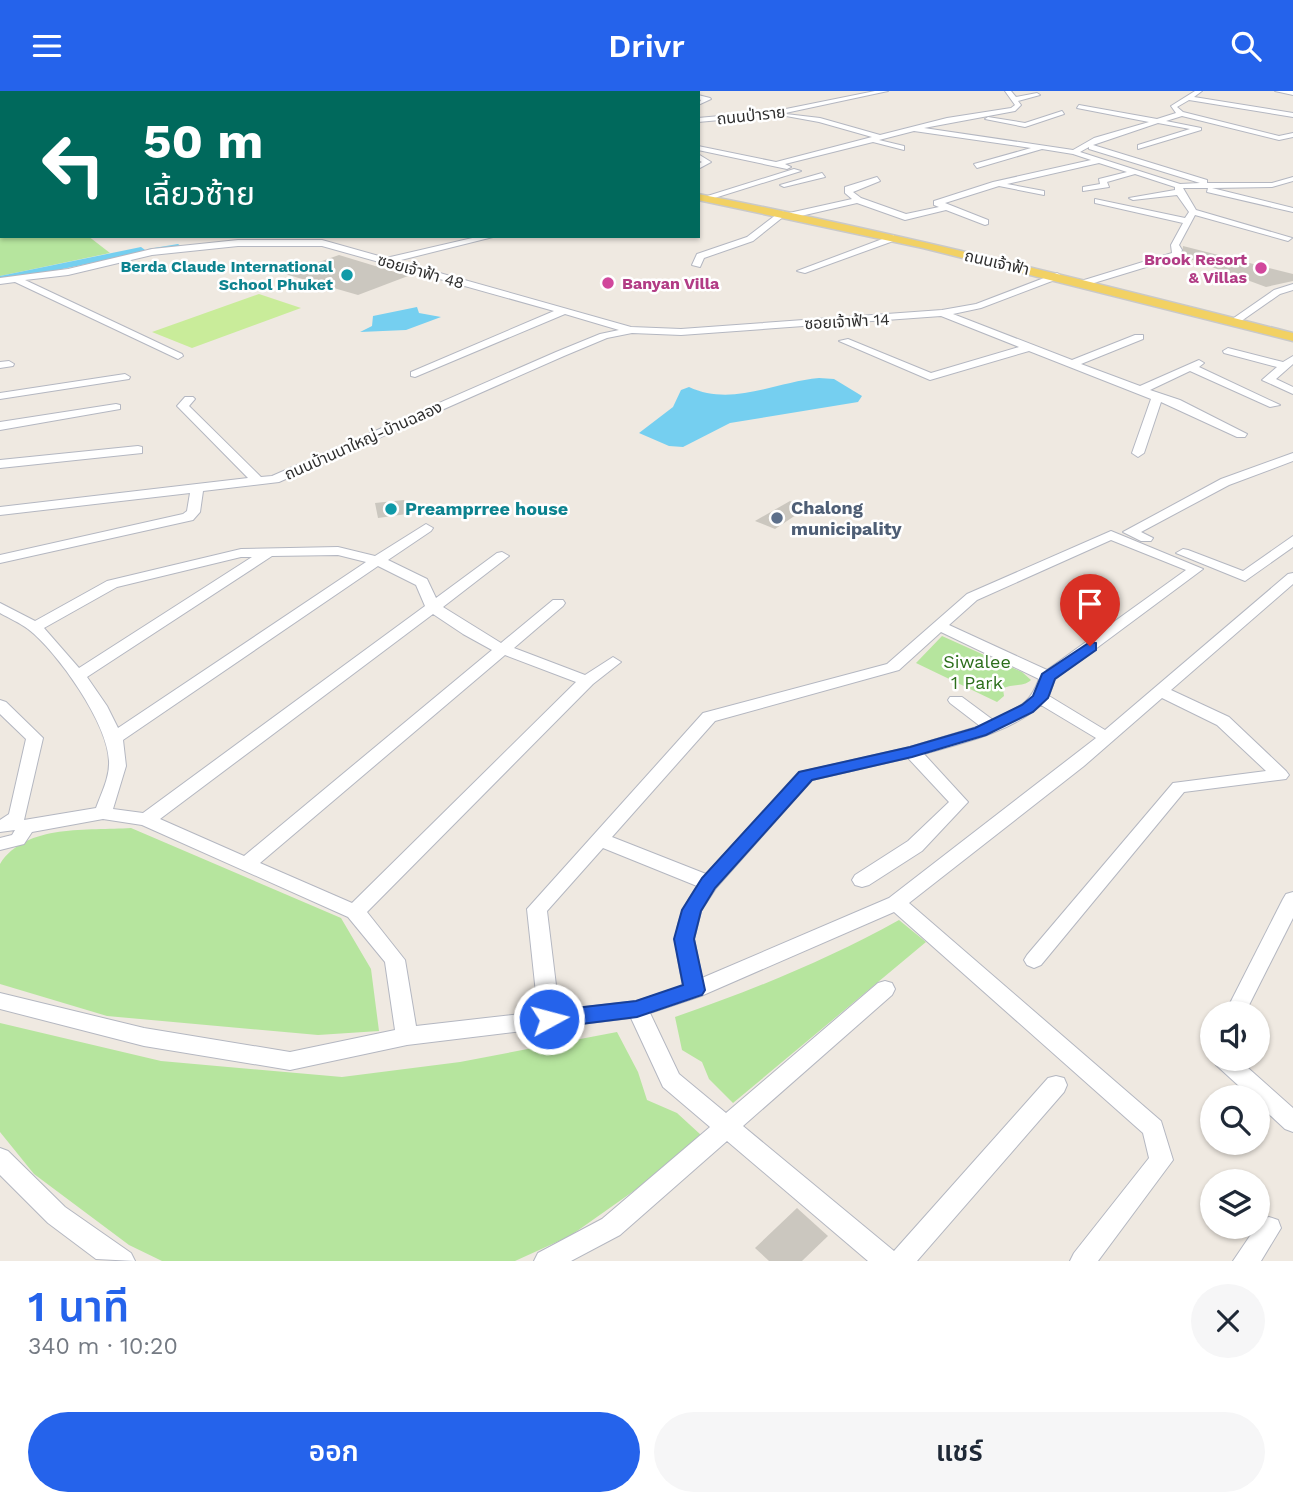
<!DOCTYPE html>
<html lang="th">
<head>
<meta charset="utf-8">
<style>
  body { margin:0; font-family:"Work Sans","Noto Sans Thai",sans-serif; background:#f6f6f7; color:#1f2937; height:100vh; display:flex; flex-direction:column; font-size:26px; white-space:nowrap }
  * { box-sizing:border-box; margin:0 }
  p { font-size:23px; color:#747a83 }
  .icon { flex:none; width:38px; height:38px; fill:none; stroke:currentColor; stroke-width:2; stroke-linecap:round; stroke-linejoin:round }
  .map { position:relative; height:1170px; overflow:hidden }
  .panel { display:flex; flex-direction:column; background:#fff; flex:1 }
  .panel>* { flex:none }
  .top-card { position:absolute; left:0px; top:0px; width:700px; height:147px; box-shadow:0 2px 5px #0004; background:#00695c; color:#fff; overflow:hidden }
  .controls { position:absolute; left:1200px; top:910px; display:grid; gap:14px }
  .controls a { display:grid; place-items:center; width:70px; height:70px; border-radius:50%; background:#fff; box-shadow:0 2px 5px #0004; font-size:35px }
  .pin { position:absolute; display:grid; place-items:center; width:60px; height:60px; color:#fff; margin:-72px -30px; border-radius:50% 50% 50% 0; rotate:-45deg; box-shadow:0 0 7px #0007 }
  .pin .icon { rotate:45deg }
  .me { position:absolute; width:77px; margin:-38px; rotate:83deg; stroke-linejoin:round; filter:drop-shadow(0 0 5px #0008) }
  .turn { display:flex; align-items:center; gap:24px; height:147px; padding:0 28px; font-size:32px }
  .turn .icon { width:91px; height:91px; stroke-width:2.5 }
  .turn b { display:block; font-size:49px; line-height:60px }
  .round { display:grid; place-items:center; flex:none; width:74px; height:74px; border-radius:37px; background:#f6f6f7 }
  .head { display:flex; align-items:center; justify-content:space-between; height:119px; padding:0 28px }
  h1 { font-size:42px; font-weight:600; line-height:52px; color:#2563eb }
  .button { display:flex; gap:14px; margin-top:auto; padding:14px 28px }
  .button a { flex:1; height:80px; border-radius:42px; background:#2563eb; color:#fff; font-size:28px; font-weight:600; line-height:80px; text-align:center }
  .button a+a { background:#f6f6f7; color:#1f2937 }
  header { display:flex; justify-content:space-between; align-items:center; height:91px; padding:0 28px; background:#2563eb; color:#fff; font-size:32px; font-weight:600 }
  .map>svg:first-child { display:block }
  .green { fill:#b6e59e }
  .pitch { fill:#c9ec9a }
  .water { fill:#75cff0 }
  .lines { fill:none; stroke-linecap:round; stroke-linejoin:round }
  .canal { fill:#75cff0; fill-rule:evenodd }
  .building { fill:#cbc7bf }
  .minor-casing { stroke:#b4b7c1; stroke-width:2 }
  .major-casing { stroke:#c9c9c9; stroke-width:3 }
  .minor { fill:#fff; fill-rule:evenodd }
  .major { fill:#f2d163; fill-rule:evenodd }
  .route { fill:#2563eb; stroke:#184099; stroke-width:2 }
  .hotel-dot { fill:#d1479c; stroke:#fff; stroke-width:2.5 }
  .culture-dot { fill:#0f9aa8; stroke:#fff; stroke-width:2.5 }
  .service-dot { fill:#5c6f8a; stroke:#fff; stroke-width:2.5 }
  .labels { text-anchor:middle; stroke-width:5; stroke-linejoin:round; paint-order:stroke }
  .far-street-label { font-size:16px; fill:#2e2e2e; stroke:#fff }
  .far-hotel-label { font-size:16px; font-weight:bold; fill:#b23c85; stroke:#fff; text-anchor:end }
  .far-culture-label { font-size:16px; font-weight:bold; fill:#0d838f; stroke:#fff; text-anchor:end }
  .service-label { font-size:18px; font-weight:bold; fill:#4e5e75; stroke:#fff; text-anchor:start }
  .culture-label { font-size:18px; font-weight:bold; fill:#0d838f; stroke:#fff; text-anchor:start }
  .park-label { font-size:18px; fill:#2c6e1b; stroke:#fff }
</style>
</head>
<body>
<header><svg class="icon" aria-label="menu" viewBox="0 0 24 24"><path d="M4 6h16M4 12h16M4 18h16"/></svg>Drivr<svg class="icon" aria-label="search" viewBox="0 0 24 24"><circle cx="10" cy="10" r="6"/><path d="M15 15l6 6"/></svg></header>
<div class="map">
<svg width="1293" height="1170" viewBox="0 0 1293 1170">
  <rect width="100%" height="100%" fill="#efe9e1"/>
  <!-- green -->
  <g class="green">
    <path d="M 0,144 L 88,145 L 110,162 L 0,185 Z"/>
    <path d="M 942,545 L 1022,581 L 1031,589 C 1022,597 1011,592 1003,598 L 1004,605 L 997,611 L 916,572 Z"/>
    <path d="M 131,737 L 341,827 L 371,878 L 379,940 L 318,944 L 107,925 L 0,893 L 0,773 C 26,732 89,740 131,737 Z"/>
    <path d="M 899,829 L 926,851 L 733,1012 L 709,988 L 702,971 L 682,959 L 675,926 C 753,899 827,869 899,829 Z"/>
    <path d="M 0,932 L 161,970 L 342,986 L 460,971 L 617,941 L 638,981 L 647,1009 L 677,1022 L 701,1044 L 638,1097 L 570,1145 L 515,1170 L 162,1170 L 129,1154 L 34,1083 L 0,1041 Z"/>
  </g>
  <!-- pitch -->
  <path class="pitch" d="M 259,203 L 301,217 L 192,257 L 152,241 Z"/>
  <!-- water -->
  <g class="water">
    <path d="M 417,216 L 419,222 L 441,226 L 406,239 L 360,241 L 372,235 L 373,225 Z"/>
    <path d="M 819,287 L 834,288 L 862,305 L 858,311 L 730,332 L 683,356 L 669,355 L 639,342 L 673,316 L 681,299 L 689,296 C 732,316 775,291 819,287 Z"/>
  </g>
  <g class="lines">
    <!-- canal -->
    <g class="canal">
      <path d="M 178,153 L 182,156 L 181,158 L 152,161 L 148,158 Z"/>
      <path d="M 141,156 L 145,159 L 144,161 L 0,191 L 0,185 Z"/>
    </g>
  </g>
  <!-- building -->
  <g class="building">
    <path d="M 1183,155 L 1293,183 L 1293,190 L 1266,196 L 1182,165 Z"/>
    <path d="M 339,164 L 408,185 L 358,204 L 285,183 Z"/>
    <path d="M 404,409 L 407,423 L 378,427 L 375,412 Z"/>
    <path d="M 790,410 L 808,416 L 775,438 L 755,430 Z"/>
    <path d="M 797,1117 L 828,1145 L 802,1170 L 769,1170 L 755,1157 Z"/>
  </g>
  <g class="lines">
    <!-- minor casing -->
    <g class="minor-casing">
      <g id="minor">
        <path d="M 47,0 L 55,0 L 45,2 Z"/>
        <path d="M 546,0 L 557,0 L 543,2 Z"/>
        <path d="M 572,0 L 594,0 L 592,2 Z"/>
        <path d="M 875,0 L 888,0 L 776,24 L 698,31 L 698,27 L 776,20 Z"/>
        <path d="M 1005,0 L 1011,0 L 1016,6 L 1037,2 L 1040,4 L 1018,10 L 1021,14 L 1015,20 L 924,37 L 1073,59 L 1094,47 L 1149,31 L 1077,17 L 1079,14 L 1157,28 L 1176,22 L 1171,15 L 1195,0 L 1202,0 L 1194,6 L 1293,22 L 1293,26 L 1189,9 L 1177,16 L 1183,21 L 1279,45 L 1293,42 L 1293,46 L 1279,49 L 1182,25 L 1166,30 L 1201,37 L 1201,39 L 1138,58 L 1138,54 L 1190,38 L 1158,32 L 1093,54 L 1207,89 L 1207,92 L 1272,92 L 1293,86 L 1293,90 L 1272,96 L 1212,97 L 1293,117 L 1293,121 L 1207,101 L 1208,97 L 1183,97 L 1196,119 L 1292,147 L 1288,150 L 1195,124 L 1179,154 L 1182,159 L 1179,166 L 1084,195 L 1079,192 L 1081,190 L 1172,162 L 1171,154 L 1183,132 L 1095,112 L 1095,108 L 1185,127 L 1189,121 L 1177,104 L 1133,109 L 1129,107 L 1175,99 L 1175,96 L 1135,83 L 1107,91 L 1109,96 L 1083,100 L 1083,96 L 1100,93 L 1099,88 L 1127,81 L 1099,72 L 1007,93 L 1044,100 L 1044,104 L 999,95 L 945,112 L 988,129 L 988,133 L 985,134 L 946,119 L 905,129 L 857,112 L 792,127 L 788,124 L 789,122 L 852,108 L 845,102 L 845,96 L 877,86 L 880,90 L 853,101 L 861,107 L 906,123 L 939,116 L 934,114 L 934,110 L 993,91 L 1091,69 L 1073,63 L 1042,58 L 977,77 L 974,73 L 1031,57 L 914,40 L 879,49 L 904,55 L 904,59 L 873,51 L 785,73 L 791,76 L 787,78 L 698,59 L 698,55 L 776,71 L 872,46 L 819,31 L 786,25 L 786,23 L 820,27 L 880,44 L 947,27 L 1011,17 L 1015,14 ZM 1089,56 L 1089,58 L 1200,92 L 1180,93 L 1080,61 Z"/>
        <path d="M 1275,0 L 1293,0 L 1293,4 Z"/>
        <path d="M 698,4 L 710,7 L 711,8 L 698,14 L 701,9 L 698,8 Z"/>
        <path d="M 1062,20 L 1064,23 L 1025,36 L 985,28 L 988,26 L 1025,32 Z"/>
        <path d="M 0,21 L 2,21 L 0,26 Z"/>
        <path d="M 698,63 L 711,71 L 698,78 L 698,73 L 702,71 L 698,69 Z"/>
        <path d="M 794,78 L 801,80 L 708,109 L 701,107 Z"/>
        <path d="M 822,82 L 825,86 L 784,96 L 780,94 Z"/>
        <path d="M 781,120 L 788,122 L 753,150 L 704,167 L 700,176 L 692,174 L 697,163 L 747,146 Z"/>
        <path d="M 893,144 L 897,147 L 896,149 L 805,182 L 797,180 Z"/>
        <path d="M 481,145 L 493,146 L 397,170 L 631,236 L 681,238 L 942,219 L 976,213 L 1057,182 L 1062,185 L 1060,187 L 981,217 L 953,223 L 1072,269 L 1135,244 L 1143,244 L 1143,248 L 1081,273 L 1140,295 L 1199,269 L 1204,272 L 1199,276 L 1280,314 L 1270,316 L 1190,280 L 1150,299 L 1180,309 L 1247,343 L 1245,346 L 1237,346 L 1161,311 L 1144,362 L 1138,366 L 1132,362 L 1151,308 L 1029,260 L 930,289 L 839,250 L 848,248 L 931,282 L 1019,256 L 941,225 L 681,244 L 632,242 L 607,247 L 564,265 L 279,391 L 203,400 L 200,421 L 193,429 L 0,472 L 0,464 L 183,423 L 187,420 L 190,402 L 0,424 L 0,416 L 248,387 L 179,317 L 177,315 L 185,306 L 193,306 L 195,308 L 189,315 L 261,386 L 272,385 L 556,261 L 600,243 L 619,239 L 565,223 L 415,286 L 411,285 L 411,281 L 554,220 L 322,155 L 238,155 L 152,164 L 68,184 L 25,189 L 182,263 L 183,265 L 178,268 L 15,191 L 0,193 L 0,187 L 68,178 L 152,158 L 238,149 L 322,149 L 386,167 Z"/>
        <path d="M 1293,193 L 1293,199 L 1280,203 L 1237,233 L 1228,231 L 1274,199 Z"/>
        <path d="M 1228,257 L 1283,271 L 1293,265 L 1293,273 L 1276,288 L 1293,296 L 1293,303 L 1262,289 L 1277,276 L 1224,262 L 1223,260 Z"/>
        <path d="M 9,270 L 14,273 L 13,275 L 0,277 L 0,271 Z"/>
        <path d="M 125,283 L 130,286 L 129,288 L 0,308 L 0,302 Z"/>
        <path d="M 116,313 L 120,314 L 120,318 L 0,339 L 0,331 Z"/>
        <path d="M 138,355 L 142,356 L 142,362 L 0,377 L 0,369 Z"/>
        <path d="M 1293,362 L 1293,370 L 1229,394 L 1141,441 L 1153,447 L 1151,450 L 1141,450 L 1123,441 L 1221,388 Z"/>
        <path d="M 426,433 L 433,437 L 431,440 L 388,469 L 427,488 L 436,507 L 497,462 L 502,461 L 509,465 L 443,516 L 501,552 L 553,509 L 563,509 L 565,512 L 563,515 L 514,557 L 585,584 L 613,566 L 621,571 L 593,593 L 367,821 L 405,869 L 416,935 L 538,921 L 527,818 L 703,622 L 887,573 L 967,503 L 1111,440 L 1203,478 L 1055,588 L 1049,605 L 1105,639 L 1288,483 L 1293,482 L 1293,493 L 1171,599 L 1229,626 L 1286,680 L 1289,684 L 1286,688 L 1184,701 L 1041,874 L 1034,877 L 1027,874 L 1024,869 L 1027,864 L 1173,692 L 1266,680 L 1217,634 L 1162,607 L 1084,675 L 909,812 L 1161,1030 L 1173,1069 L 1098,1170 L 1070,1170 L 1074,1162 L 1149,1067 L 1143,1042 L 894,821 L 701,905 L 650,922 L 679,983 L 726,1022 L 878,892 L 885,890 L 892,892 L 895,898 L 892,904 L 743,1035 L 894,1160 L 1048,987 L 1056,985 L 1064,987 L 1067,994 L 1064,1001 L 917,1170 L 868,1170 L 727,1050 L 620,1144 L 571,1170 L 534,1170 L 538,1162 L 602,1128 L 710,1036 L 663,996 L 631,927 L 407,954 L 290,979 L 144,955 L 0,918 L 0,902 L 144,937 L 290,961 L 395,939 L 385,871 L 348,826 L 142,734 L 103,728 L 32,741 L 24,753 L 0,759 L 0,747 L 12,744 L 15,739 L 0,741 L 0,729 L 9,723 L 26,648 L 0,623 L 0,609 L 6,611 L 43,647 L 24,729 L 96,717 C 101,703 110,686 109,670 C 108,633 58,561 28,538 C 20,532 9,527 0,522 L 0,512 L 35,530 L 107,490 L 241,458 L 338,456 L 375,465 ZM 1111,449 L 1186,479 L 1047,579 L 949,534 L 977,509 ZM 338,464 L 366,471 L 118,637 L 107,615 L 87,586 L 272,465 ZM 241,466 L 252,466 L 79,577 L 44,537 L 117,496 ZM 378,475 L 416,494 L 425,515 L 143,722 L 113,718 L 126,675 L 123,649 ZM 433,523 L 463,543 L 492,559 L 244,765 L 160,728 ZM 941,541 L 1039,588 C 1029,615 1018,616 993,629 L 962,606 L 950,606 L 948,609 L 950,612 L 980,635 L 910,656 L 800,681 L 706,783 L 612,746 L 715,630 L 899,579 ZM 505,564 L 576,591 L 352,812 L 260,772 ZM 1041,614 L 1096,647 L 889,807 L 702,887 L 694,848 L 701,820 L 716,797 L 812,689 L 908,667 L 949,711 L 908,750 L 855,784 L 852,789 L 855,794 L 862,796 L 869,794 L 922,760 L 968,711 L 924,663 C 963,652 1009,642 1041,614 ZM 603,757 L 697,795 C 670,835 674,849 683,895 L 637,910 L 559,919 L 547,820 Z"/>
        <path d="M 1293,445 L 1293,456 L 1245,490 L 1176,462 L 1183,458 L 1188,459 L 1243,480 Z"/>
        <path d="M 1293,801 L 1293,827 L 1245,922 L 1225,922 L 1283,808 L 1286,803 Z"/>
        <path d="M 1213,968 L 1238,968 L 1293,1017 L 1293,1041 L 1285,1038 L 1258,1013 L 1258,1006 L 1251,1006 L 1216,974 Z"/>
        <path d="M 0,1057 L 8,1060 L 65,1116 L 131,1162 L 135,1170 L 96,1168 L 48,1132 L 0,1084 Z"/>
        <path d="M 1269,1126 L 1278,1129 L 1281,1137 L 1261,1170 L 1233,1170 L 1256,1136 L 1258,1136 L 1260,1129 Z"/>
      </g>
    </g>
    <!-- major casing -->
    <g class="major-casing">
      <g id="major">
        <path d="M 378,0 L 388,0 L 390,2 L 379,2 Z"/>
        <path d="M 698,103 C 898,142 1096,192 1293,242 L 1293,250 L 923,157 L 698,109 Z"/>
      </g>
    </g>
    <!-- minor -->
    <use href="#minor" class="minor"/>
    <!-- major -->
    <use href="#major" class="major"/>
  </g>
  <!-- route -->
  <path class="route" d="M 1090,551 L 1096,552 L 1096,559 L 1055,588 L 1048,607 L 1033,621 L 986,644 L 912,666 L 812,689 L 715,797 L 701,820 L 694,848 L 705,899 L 702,904 L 637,926 L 549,937 L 541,934 L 538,928 L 541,922 L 549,920 L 636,910 L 683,894 L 674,848 L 682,819 L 702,787 L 799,681 L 910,656 L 975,637 L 1022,614 L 1033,605 L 1042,583 Z"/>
  <!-- markers -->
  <g class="hotel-dot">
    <circle cx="1261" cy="177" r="7"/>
    <circle cx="608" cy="192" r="7"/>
  </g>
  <g class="culture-dot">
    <circle cx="347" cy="184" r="7"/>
    <circle cx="391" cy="418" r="7"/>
  </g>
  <circle class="service-dot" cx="777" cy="427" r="7"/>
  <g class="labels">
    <!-- far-street labels -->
    <g class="far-street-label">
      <text transform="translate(751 24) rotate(-6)" y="6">ถนนป่าราย</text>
      <text transform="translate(997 171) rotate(13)" y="6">ถนนเจ้าฟ้า</text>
      <text transform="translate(421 180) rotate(16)" y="6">ซอยเจ้าฟ้า 48</text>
      <text transform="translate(847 230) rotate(-3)" y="6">ซอยเจ้าฟ้า 14</text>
      <text transform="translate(363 349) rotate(-24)" y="6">ถนนบ้านนาใหญ่-บ้านฉลอง</text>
    </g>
    <!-- far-hotel labels -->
    <g class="far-hotel-label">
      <text x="1247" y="174">Brook Resort<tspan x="1247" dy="18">&amp; Villas</tspan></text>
      <text x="622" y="198" text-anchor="start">Banyan Villa</text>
    </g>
    <!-- far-culture labels -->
    <g class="far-culture-label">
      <text x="333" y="181">Berda Claude International<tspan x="333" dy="18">School Phuket</tspan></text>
    </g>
    <!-- service labels -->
    <g class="service-label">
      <text x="791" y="423">Chalong<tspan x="791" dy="21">municipality</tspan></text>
    </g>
    <!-- culture labels -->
    <g class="culture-label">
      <text x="405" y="424">Preamprree house</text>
    </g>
    <!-- park labels -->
    <g class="park-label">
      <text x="977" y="577">Siwalee<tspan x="977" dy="21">1 Park</tspan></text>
    </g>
  </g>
</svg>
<div class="controls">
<a><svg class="icon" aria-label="sound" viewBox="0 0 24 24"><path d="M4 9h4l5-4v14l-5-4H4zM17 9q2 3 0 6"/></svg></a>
<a><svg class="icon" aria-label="search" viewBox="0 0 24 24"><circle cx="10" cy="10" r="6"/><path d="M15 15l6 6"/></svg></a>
<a><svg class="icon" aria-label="layers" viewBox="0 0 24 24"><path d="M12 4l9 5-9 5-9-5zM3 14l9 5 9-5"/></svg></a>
</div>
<div class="pin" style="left:1090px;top:555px;background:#d93025"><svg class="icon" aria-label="arrive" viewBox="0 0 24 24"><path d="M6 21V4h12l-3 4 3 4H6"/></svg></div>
<svg class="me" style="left:549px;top:928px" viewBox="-20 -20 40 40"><circle r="17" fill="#2563eb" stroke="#fff" stroke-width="3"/><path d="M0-11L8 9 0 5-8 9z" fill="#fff"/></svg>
<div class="top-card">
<div class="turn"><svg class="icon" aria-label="left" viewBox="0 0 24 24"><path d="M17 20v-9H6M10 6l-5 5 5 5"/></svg><div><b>50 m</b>เลี้ยวซ้าย</div></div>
</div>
</div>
<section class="panel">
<div class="head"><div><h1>1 นาที</h1><p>340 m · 10:20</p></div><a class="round"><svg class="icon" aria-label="close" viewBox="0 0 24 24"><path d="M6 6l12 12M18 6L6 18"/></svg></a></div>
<div class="button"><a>ออก</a><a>แชร์</a></div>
</section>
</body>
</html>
